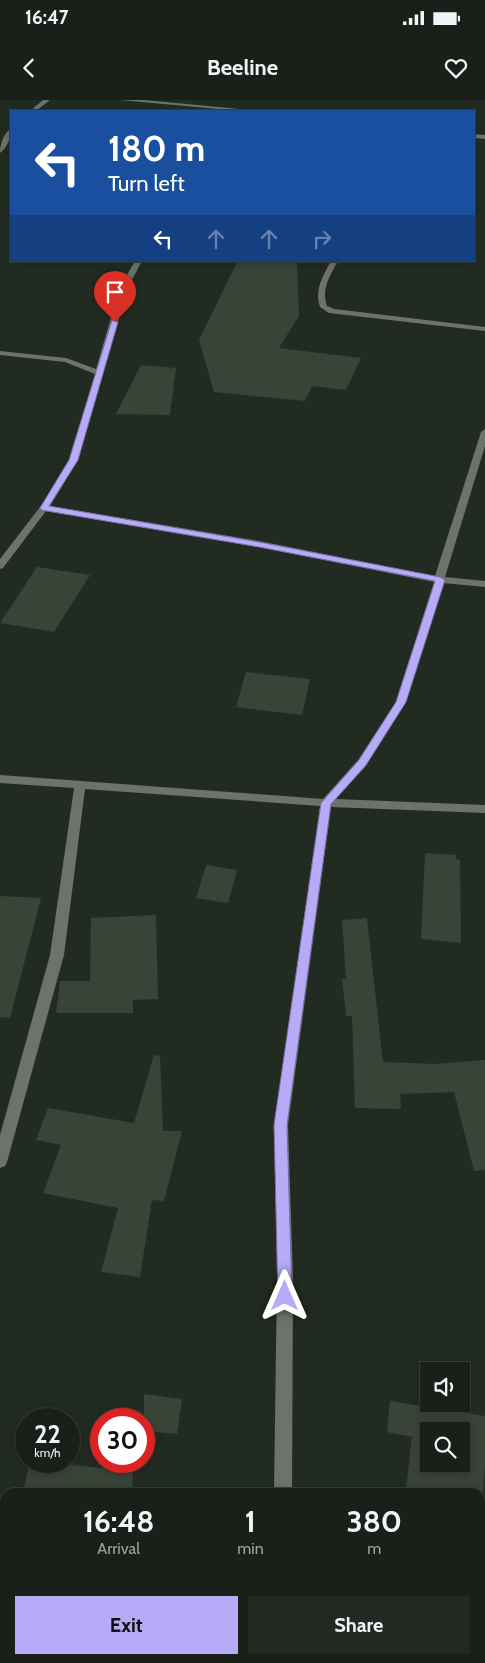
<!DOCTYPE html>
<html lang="en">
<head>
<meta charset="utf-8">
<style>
  body { margin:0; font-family:Cabin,sans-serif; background:#232822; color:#f1f3f6; height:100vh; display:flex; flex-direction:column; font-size:19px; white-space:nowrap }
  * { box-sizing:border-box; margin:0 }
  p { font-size:16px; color:#9fa3a2 }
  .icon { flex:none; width:28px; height:28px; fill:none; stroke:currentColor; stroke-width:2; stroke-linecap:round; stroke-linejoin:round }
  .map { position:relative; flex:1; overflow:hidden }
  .side { position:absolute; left:0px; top:1388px; width:485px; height:176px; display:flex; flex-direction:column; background:#1a2019; border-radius:15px 15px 0 0; box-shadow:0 2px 8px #0003,0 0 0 1px #383e38 }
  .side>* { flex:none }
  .guide { position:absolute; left:10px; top:10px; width:465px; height:152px; border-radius:0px; box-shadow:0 2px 8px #0003,0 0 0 1px #383e38; background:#1a4fa0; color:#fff; overflow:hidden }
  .fabs { position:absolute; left:420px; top:1262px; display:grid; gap:10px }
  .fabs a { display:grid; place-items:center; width:50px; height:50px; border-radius:0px; background:#1a2019; box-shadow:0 2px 8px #0003,0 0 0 1px #383e38; font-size:25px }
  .speed { position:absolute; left:15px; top:1308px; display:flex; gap:10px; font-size:25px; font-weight:700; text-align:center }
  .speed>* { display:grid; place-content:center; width:65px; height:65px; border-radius:50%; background:#1a2019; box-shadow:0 2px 8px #0003,0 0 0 1px #383e38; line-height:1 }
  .speed small { font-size:12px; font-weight:400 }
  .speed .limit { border:8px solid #d22; background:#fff; color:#111 }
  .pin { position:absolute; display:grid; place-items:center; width:42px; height:42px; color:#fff; margin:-51px -21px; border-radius:50% 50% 50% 0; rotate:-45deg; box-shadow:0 0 5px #0007 }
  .pin .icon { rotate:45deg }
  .me { position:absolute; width:55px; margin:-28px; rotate:0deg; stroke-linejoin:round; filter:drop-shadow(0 0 4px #0008) }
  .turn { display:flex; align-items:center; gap:18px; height:105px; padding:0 15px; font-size:22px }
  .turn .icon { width:65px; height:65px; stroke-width:2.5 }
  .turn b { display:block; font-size:35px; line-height:42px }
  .lanes { display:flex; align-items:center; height:48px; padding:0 15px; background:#0003; justify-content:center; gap:25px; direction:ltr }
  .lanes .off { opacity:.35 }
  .eta { display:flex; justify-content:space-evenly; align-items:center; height:85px; text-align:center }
  .eta b { font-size:30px; font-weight:700; line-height:35px }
  .primary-button { display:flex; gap:10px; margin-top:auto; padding:10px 15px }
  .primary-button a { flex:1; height:58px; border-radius:0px; background:#b7abf8; color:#111; font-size:20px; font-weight:700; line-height:58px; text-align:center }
  .primary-button a+a { background:#232822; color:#f1f3f6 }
  .status { display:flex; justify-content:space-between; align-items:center; height:35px; padding:0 25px; background:#1a2019; direction:ltr }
  .status svg { height:14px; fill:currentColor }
  header { display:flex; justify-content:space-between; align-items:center; height:65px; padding:0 15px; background:#1a2019; font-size:22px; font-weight:700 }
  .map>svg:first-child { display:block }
  .building { fill:#3a4338; fill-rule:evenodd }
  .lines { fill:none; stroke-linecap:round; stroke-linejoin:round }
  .minor { fill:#6d726c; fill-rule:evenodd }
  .route { fill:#b7abf8; stroke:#776fa1 }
</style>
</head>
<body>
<div class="status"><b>16:47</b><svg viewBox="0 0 49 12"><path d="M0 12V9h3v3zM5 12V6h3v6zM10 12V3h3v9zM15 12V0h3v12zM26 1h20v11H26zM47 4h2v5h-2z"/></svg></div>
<header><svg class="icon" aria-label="back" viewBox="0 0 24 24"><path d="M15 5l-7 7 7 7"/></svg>Beeline<svg class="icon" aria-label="heart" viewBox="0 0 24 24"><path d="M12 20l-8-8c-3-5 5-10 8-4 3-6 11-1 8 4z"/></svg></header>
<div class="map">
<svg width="485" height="1563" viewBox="0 0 485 1563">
  <rect width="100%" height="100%" fill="#222b21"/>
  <!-- building -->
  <g class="building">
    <path d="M 237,162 L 297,163 L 299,216 L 279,248 L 361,258 L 346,290 L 312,286 L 305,301 L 214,292 L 199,240 Z"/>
    <path d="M 141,265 L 176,268 L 170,315 L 116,314 Z"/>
    <path d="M 37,467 L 90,475 L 54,532 L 0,523 Z"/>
    <path d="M 246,572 L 310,579 L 302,615 L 236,607 Z"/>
    <path d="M 425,753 L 456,755 L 456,759 L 460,760 L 461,843 L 421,839 Z"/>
    <path d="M 206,765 L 237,770 L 228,803 L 196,798 Z"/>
    <path d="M 0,796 L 41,798 L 10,918 L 0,917 Z"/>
    <path d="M 156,815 L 158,899 L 133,900 L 133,913 L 56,913 L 60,881 L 90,881 L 91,818 Z"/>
    <path d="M 367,818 L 383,962 L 435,964 L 485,960 L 485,1070 L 474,1071 L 454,992 L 400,994 L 401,1009 L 355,1008 L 352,916 L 346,916 L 342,879 L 346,879 L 342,820 Z"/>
    <path d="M 154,955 L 160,956 L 163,1031 L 182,1031 L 164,1101 L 152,1100 L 140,1177 L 101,1172 L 118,1108 L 43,1093 L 61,1045 L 36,1040 L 48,1008 L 134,1023 Z"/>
    <path d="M 144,1294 L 182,1299 L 177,1334 L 144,1331 Z"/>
    <path d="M 390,1301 L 485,1316 L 485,1365 L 483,1392 L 425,1392 L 406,1389 L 412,1337 L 387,1332 ZM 429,1331 L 461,1331 L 461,1364 L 429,1364 Z"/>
    <path d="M 30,1361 L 133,1371 L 132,1392 L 23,1392 Z"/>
  </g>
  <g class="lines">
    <!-- minor -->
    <g class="minor">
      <path d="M 43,0 L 50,0 L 36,11 L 30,11 Z"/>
      <path d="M 120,0 L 144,0 L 261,11 L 240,11 Z"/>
      <path d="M 11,28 C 12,36 7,48 0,53 C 0,44 4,33 11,28 Z"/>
      <path d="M 474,34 L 485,35 L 485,39 L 474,38 Z"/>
      <path d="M 135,161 L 142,161 L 128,187 L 78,360 L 50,406 L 259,441 L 435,476 L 481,332 L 485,329 L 485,346 L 445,477 L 485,481 L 485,487 L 443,483 L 406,602 L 366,666 L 336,699 L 485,705 L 485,713 L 331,707 L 288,1025 L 293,1177 L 292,1392 L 274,1392 L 277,1177 L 274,1025 L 320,706 L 85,689 L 64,855 L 7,1062 L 5,1066 L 0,1068 L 0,1035 L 50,855 L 74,688 L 0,683 L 0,675 L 323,699 L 358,660 L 396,602 L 434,482 L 259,447 L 46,411 L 3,468 L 0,469 L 0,459 L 40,407 L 70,360 L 95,274 L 65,262 L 0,255 L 0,251 L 66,258 L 96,269 L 120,187 Z"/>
      <path d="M 331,161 L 338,161 C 330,175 321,189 327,206 L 334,209 L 485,227 L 485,231 L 329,213 L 320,207 C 314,190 323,176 331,161 Z"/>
      <rect x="271" y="1559" width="20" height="4"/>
    </g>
  </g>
  <!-- route -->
  <path class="route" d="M 112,220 L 118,222 L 78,360 L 49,406 L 259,442 L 440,477 L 445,480 L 406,602 L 366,665 L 331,704 L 287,1025 L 292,1196 L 290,1201 L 285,1203 L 280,1201 L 278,1196 L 274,1025 L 321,703 L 359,660 L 396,602 L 435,481 L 259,447 L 41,410 L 40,408 L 69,360 Z"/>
</svg>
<div class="fabs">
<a><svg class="icon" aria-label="sound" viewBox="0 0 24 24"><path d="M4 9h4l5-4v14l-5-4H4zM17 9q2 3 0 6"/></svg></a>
<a><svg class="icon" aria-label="search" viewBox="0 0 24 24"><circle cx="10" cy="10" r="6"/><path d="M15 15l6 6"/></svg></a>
</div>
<div class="speed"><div>22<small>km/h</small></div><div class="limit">30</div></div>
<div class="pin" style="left:115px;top:222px;background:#d93025"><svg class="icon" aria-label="arrive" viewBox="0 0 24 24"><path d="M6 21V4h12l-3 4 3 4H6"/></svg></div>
<svg class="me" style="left:285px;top:1196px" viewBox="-20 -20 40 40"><path d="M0-17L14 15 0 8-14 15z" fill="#b7abf8" stroke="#fff" stroke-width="4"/></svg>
<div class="guide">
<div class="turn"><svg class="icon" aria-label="left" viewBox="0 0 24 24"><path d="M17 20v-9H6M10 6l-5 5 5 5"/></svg><div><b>180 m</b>Turn left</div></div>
<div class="lanes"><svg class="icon" aria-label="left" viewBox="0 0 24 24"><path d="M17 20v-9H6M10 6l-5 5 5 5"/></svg><svg class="icon off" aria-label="ahead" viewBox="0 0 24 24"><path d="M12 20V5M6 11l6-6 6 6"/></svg><svg class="icon off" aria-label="ahead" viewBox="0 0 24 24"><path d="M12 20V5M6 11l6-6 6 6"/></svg><svg class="icon off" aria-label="right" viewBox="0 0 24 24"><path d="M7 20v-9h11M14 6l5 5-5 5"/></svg></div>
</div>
<section class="side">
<div class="eta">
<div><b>16:48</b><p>Arrival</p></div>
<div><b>1</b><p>min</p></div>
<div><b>380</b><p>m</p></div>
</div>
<div class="primary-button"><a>Exit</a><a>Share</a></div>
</section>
</div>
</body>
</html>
